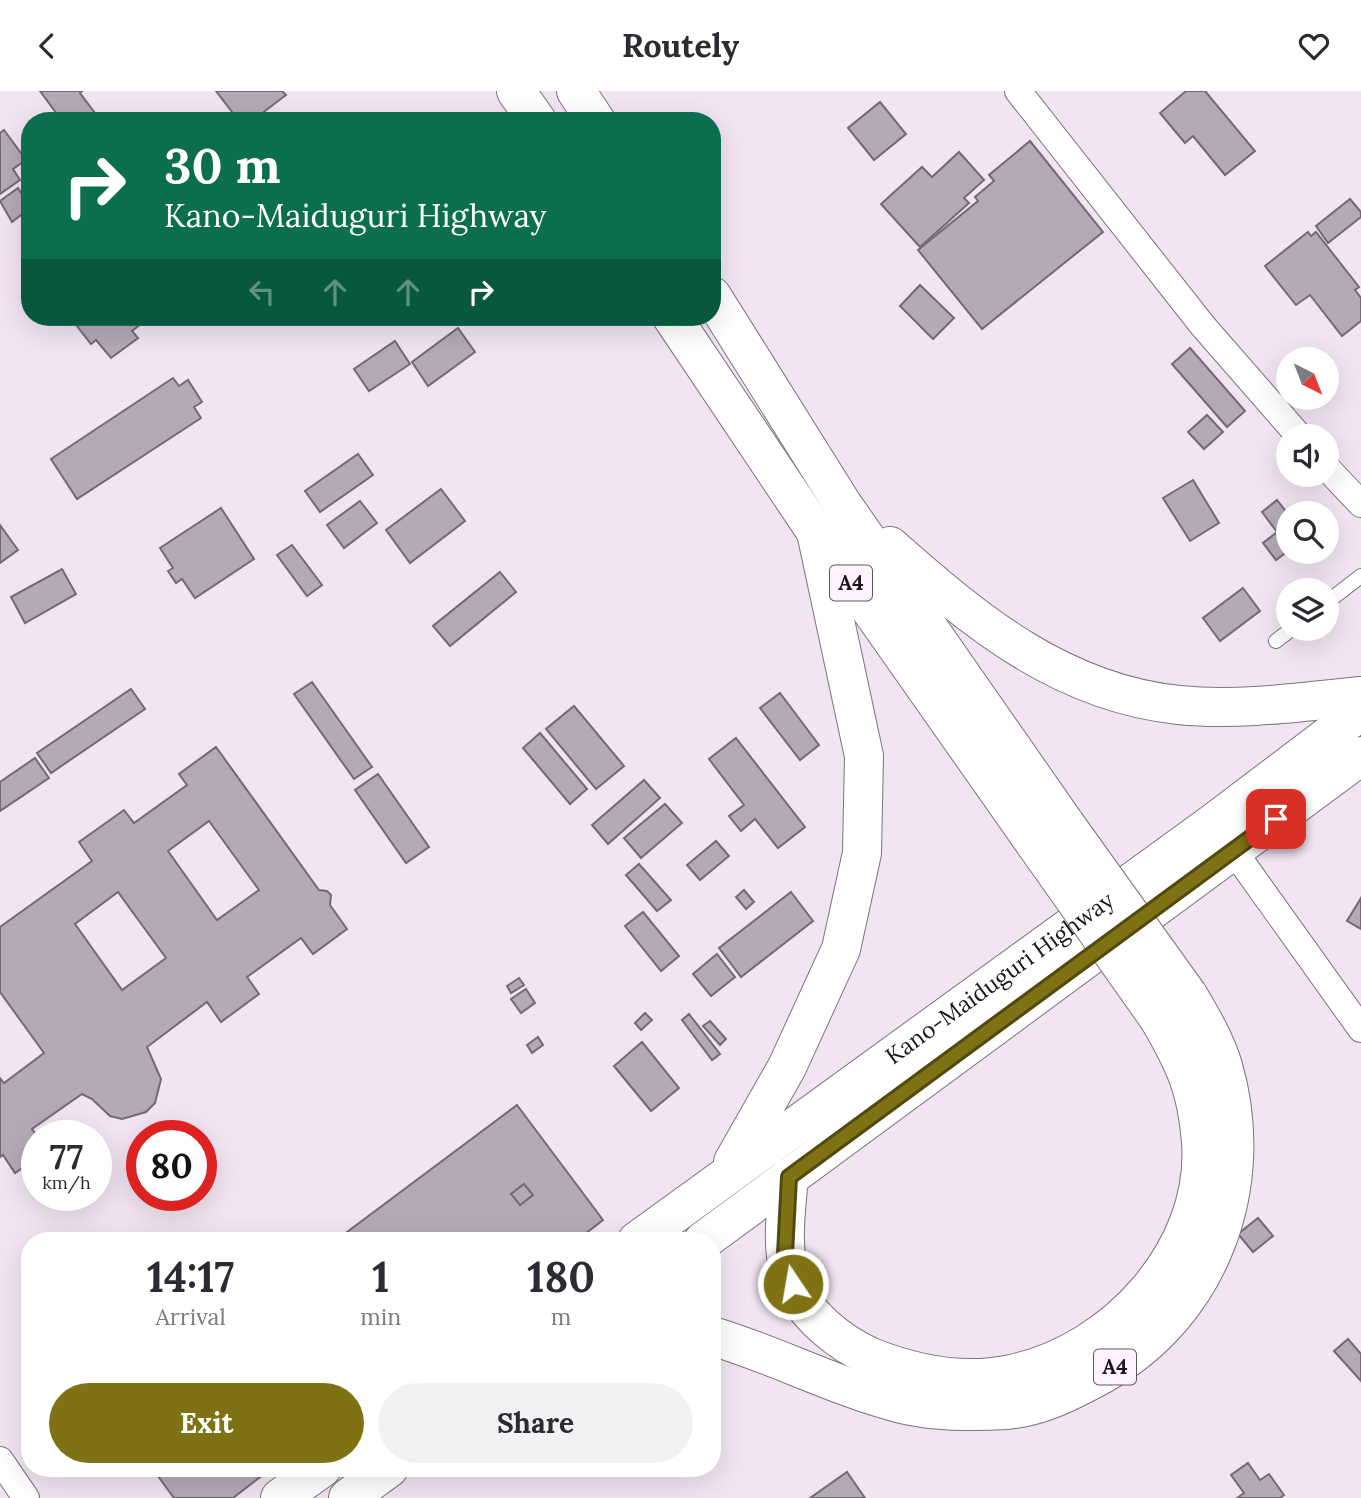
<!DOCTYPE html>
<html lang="en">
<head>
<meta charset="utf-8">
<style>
  body { margin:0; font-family:Lora,serif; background:#f2f2f3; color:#2b2b33; height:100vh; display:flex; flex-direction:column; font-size:26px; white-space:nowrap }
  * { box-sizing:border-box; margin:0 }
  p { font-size:23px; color:#7c7c81 }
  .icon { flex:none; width:38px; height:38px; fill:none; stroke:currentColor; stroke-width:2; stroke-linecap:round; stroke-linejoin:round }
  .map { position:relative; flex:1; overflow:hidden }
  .drawer { position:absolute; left:21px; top:1141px; width:700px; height:245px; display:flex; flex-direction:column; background:#fff; border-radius:28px; box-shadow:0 7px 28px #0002 }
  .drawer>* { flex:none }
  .banner { position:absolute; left:21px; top:21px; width:700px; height:214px; border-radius:28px; box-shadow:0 7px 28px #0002; background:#0b6e4f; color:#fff; overflow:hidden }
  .needle { width:46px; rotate:138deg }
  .tools { position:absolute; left:1276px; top:256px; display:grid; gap:14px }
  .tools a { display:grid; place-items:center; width:63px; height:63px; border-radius:50%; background:#fff; box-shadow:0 7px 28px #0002; font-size:35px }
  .speed { position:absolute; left:21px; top:1029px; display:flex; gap:14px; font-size:35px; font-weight:700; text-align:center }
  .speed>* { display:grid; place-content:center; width:91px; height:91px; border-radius:50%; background:#fff; box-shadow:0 7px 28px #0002; line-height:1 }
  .speed small { font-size:18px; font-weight:400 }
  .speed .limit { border:10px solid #d22; background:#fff; color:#111 }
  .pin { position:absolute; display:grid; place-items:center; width:60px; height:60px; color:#fff; margin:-30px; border-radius:14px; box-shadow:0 4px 10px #0006 }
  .me { position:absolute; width:77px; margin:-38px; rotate:348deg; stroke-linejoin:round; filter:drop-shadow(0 0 5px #0008) }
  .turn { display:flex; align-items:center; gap:24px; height:147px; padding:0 28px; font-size:32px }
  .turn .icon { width:91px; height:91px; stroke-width:2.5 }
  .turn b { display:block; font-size:49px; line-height:60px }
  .lanes { display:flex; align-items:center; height:66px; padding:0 28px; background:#0003; justify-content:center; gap:35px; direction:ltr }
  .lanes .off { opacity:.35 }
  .eta { display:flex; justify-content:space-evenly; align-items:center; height:119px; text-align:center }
  .eta b { font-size:42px; font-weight:700; line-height:49px }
  .button { display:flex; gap:14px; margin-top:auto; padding:14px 28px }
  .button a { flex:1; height:80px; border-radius:42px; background:#7e7214; color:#fff; font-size:28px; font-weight:700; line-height:80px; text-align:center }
  .button a+a { background:#f2f2f3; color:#2b2b33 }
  header { display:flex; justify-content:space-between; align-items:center; height:91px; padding:0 28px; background:#fff; font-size:32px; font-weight:700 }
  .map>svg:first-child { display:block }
  .building { fill:#b6a9b6; stroke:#756976; stroke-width:2; fill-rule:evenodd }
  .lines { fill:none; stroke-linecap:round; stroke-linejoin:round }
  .lane-casing { stroke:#7e727e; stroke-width:16 }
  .street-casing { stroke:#7e727e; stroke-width:28 }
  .highway-casing { stroke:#7e727e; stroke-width:40 }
  .lane { stroke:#fff; stroke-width:14 }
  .street { stroke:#fff; stroke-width:26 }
  .highway { stroke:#fff; stroke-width:38 }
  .highway-bridge-casing { stroke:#7e727e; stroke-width:40; stroke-linecap:butt }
  .highway-bridge { stroke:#fff; stroke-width:38 }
  .route-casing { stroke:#524a0d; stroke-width:18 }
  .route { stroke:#7e7214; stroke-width:12 }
  .labels { text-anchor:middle; stroke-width:6; stroke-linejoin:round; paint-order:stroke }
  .shield { fill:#fef2fe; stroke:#5e585e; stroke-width:2 }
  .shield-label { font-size:21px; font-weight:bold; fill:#1a161a }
  .street-label { font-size:23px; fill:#1a161a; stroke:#fef2fe }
</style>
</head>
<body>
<header><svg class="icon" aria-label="back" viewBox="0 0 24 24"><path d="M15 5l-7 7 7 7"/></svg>Routely<svg class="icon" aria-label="heart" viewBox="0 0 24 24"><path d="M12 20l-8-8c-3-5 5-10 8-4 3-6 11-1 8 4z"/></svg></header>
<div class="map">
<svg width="1361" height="1407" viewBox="0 0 1361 1407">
  <rect width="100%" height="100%" fill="#f2e4f2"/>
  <!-- building -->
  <g class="building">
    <path d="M 40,0 L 82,0 L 80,2 L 95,22 L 85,30 L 62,30 Z"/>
    <path d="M 216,0 L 282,0 L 286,4 L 252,30 L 239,30 Z"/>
    <path d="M 1186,0 L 1205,0 L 1255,60 L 1225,84 L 1193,45 L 1185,52 L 1160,22 Z"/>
    <path d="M 880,11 L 906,43 L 874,69 L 848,37 Z"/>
    <path d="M 4,39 L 26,69 L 13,78 L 20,89 L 0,103 L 0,42 Z"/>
    <path d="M 1030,50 L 1103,141 L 982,238 L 918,159 L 978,110 L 975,106 L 994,90 L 989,84 Z"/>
    <path d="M 959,61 L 984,89 L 964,107 L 969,112 L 920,156 L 881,113 L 922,76 L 932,86 Z"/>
    <path d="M 18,97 L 30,117 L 12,131 L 0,110 Z"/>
    <path d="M 1350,108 L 1361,121 L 1361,126 L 1328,152 L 1316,135 Z"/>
    <path d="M 1308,141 L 1311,145 L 1316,141 L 1359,196 L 1355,199 L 1361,207 L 1361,230 L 1342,245 L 1310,204 L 1296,214 L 1265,175 Z"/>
    <path d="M 920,194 L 954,227 L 933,248 L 900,215 Z"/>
    <path d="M 70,226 L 137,226 L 142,232 L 132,240 L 138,247 L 111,267 L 96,249 L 91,253 Z"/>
    <path d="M 458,237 L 475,261 L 428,295 L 412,271 Z"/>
    <path d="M 395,250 L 410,273 L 369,300 L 354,278 Z"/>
    <path d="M 1190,257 L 1245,320 L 1227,336 L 1172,273 Z"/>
    <path d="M 173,287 L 179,295 L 188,289 L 202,311 L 194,316 L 201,327 L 77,408 L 51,368 Z"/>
    <path d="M 1207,324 L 1223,341 L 1204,358 L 1188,341 Z"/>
    <path d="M 358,363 L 373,384 L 320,421 L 305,400 Z"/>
    <path d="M 1193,389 L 1219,432 L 1190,450 L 1163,407 Z"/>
    <path d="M 441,398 L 465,430 L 410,472 L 386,439 Z"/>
    <path d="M 1277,409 L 1288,423 L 1288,460 L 1276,469 L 1263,452 L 1277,441 L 1262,421 Z"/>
    <path d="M 360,410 L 377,432 L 344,457 L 327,434 Z"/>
    <path d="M 221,417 L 254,468 L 195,507 L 182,488 L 176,492 L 168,480 L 173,477 L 160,457 Z"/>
    <path d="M 0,434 L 18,459 L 0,472 Z"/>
    <path d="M 292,454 L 322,494 L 307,505 L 277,464 Z"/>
    <path d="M 62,478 L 76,503 L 25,532 L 11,506 Z"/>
    <path d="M 500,481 L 516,501 L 450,555 L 433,535 Z"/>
    <path d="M 1243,497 L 1260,520 L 1220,550 L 1203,527 Z"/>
    <path d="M 312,591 L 372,676 L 354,688 L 294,603 Z"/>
    <path d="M 131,598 L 145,618 L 51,682 L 37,662 Z"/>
    <path d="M 780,602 L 819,654 L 800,669 L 760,617 Z"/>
    <path d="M 574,615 L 624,675 L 596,698 L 546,638 Z"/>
    <path d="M 540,642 L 587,698 L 570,713 L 523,657 Z"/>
    <path d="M 736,647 L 805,736 L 778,757 L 755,728 L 741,740 L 729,725 L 744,714 L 709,668 Z"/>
    <path d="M 216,656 L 319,799 L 327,800 L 331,804 L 330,814 L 347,838 L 313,863 L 301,847 L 247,886 L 259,903 L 221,931 L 207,911 L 147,956 L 161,988 L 155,1012 L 146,1021 L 122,1028 L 110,1025 L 92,1008 L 82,1003 L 32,1038 L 37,1045 L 37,1067 L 15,1082 L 3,1064 L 0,1066 L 0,987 L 4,992 L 44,962 L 0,901 L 0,836 L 92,770 L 79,751 L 124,719 L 134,732 L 187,694 L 179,683 ZM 209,730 L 259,799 L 217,829 L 168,760 ZM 118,801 L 166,867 L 122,899 L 75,833 Z"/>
    <path d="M 35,667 L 49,687 L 0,720 L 0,691 Z"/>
    <path d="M 378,683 L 429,756 L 406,772 L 355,699 Z"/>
    <path d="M 644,689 L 660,707 L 608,753 L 592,734 Z"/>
    <path d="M 665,713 L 682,732 L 641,767 L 624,747 Z"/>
    <path d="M 716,750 L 729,765 L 700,789 L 687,774 Z"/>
    <path d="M 639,773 L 671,809 L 657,820 L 626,784 Z"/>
    <path d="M 744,799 L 754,811 L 746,818 L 736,806 Z"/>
    <path d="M 791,801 L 813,830 L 741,886 L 719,857 Z"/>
    <path d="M 1361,807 L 1361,838 L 1347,830 Z"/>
    <path d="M 643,821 L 679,865 L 661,880 L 625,835 Z"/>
    <path d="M 717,863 L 735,886 L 711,905 L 693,883 Z"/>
    <path d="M 519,887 L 524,894 L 511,902 L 507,895 Z"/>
    <path d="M 526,898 L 535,912 L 521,922 L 511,908 Z"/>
    <path d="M 645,922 L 652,929 L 641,939 L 635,932 Z"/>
    <path d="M 689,923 L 720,963 L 712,969 L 682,929 Z"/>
    <path d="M 710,930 L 726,948 L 720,954 L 703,935 Z"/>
    <path d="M 538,946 L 543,954 L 532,962 L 527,954 Z"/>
    <path d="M 642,951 L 679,997 L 651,1020 L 614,975 Z"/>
    <path d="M 517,1014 L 603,1129 L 576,1150 L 335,1150 Z"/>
    <path d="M 524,1093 L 533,1104 L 520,1114 L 511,1103 Z"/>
    <path d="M 1258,1127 L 1273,1145 L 1253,1161 L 1238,1143 Z"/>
    <path d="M 1348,1248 L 1361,1263 L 1361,1290 L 1334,1260 Z"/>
    <path d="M 1248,1372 L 1260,1389 L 1269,1383 L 1284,1404 L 1280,1407 L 1237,1407 L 1244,1402 L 1231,1384 Z"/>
    <path d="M 152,1377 L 272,1377 L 233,1407 L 174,1407 Z"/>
    <path d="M 847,1381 L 865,1407 L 810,1407 Z"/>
  </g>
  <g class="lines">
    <!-- lane casing -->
    <g class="lane-casing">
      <g id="lane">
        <path d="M 1326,512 L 1361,485"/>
        <path d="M 1276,550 L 1293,537"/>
      </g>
    </g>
    <!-- street casing -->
    <g class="street-casing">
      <g id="street">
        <path d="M 1018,0 L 1203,235 L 1299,345"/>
        <path d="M 1326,376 L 1361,413"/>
        <path d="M 1233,759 L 1361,938"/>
        <path d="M 0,1369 L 26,1407"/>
      </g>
    </g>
    <!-- highway casing -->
    <g class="highway-casing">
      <g id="highway">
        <path d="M 516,0 L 537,30"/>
        <path d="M 576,0 L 596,30"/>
        <path d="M 712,205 L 843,414 L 1066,734"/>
        <path d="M 672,226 L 816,441 L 1036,754"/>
        <path d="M 890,455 C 975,530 1061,602 1179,614 C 1239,620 1301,611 1361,605"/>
        <path d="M 733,1071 L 787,976 L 841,858 L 862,762 L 864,665 L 816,441"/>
        <path d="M 789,1086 C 786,1121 780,1157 792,1191 C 804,1224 840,1252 871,1266 C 916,1284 963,1293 1011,1283 C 1114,1262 1209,1160 1201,1051 C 1197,998 1185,973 1159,928"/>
        <path id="s1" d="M 637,1150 L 1212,733 L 1361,620"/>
        <path d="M 703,1150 L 1361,665"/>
        <path d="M 712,1245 C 776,1264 838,1297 902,1313 C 935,1321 973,1321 1007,1319 C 1042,1316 1071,1300 1101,1284 C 1211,1223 1258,1094 1223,975 C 1215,949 1201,926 1188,904"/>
        <path d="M 280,1407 L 322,1377"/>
        <path d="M 348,1407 L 389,1377"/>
      </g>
    </g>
    <!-- lane -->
    <use href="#lane" class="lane"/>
    <!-- street -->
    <use href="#street" class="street"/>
    <!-- highway -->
    <use href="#highway" class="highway"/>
    <!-- highway-bridge casing -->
    <g class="highway-bridge-casing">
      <g id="highway-bridge">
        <path d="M 1066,734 L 1188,904"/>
        <path d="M 1036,754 L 1159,928"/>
      </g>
    </g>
    <!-- highway-bridge -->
    <use href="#highway-bridge" class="highway-bridge"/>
  </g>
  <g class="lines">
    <!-- route casing -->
    <g class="route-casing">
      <path id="route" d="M 793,1193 L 785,1163 L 789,1086 L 1276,728"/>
    </g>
    <!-- route -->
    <use href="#route" class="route"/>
  </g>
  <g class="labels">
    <!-- shield labels -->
    <g class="shield">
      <rect x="830" y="474.5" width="42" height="35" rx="5"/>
      <rect x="1094" y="1258.5" width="42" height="35" rx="5"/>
    </g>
    <g class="shield-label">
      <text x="851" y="499">A4</text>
      <text x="1115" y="1283">A4</text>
    </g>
    <!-- street labels -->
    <g class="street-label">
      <text dy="8" stroke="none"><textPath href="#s1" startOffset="448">Kano-Maiduguri Highway</textPath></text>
    </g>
  </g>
</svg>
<div class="tools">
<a><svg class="needle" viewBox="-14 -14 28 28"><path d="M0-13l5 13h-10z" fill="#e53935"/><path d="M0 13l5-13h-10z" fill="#7c7c81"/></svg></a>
<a><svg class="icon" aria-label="sound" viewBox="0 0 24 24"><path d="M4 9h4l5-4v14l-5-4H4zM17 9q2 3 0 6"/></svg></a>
<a><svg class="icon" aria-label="search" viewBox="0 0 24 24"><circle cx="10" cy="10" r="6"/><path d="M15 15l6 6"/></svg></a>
<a><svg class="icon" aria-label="layers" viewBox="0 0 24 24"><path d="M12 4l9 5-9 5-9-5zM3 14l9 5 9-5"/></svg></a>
</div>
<div class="speed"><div>77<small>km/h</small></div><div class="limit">80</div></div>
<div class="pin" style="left:1276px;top:728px;background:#d93025"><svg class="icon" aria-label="arrive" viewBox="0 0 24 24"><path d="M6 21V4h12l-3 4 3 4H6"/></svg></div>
<svg class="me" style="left:793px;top:1193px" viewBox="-20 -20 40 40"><circle r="17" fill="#7e7214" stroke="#fff" stroke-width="3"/><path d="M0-11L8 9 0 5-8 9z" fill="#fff"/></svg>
<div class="banner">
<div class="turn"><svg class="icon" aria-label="right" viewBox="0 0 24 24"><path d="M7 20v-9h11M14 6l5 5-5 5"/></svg><div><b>30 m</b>Kano-Maiduguri Highway</div></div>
<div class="lanes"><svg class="icon off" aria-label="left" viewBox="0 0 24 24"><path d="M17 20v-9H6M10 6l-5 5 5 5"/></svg><svg class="icon off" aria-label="ahead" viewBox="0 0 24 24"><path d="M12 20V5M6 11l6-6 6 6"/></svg><svg class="icon off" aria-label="ahead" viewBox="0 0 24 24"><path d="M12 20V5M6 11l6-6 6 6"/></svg><svg class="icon" aria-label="right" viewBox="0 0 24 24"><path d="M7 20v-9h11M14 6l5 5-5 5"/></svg></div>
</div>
<section class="drawer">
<div class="eta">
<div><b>14:17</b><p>Arrival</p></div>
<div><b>1</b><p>min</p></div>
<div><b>180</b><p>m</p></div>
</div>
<div class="button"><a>Exit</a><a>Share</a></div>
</section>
</div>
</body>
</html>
